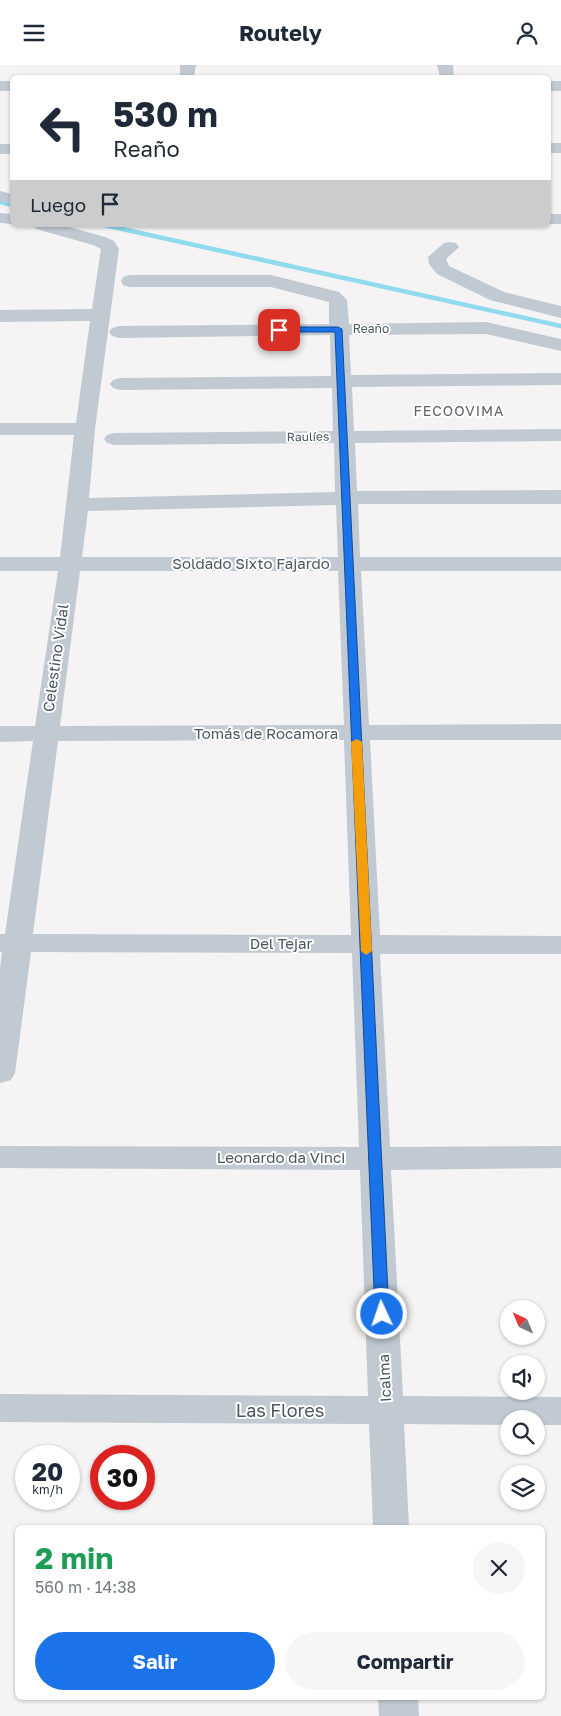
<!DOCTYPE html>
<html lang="es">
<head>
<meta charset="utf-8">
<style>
  body { margin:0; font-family:"Golos Text",sans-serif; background:#f6f6f7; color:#1f2937; height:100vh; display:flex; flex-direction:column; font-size:19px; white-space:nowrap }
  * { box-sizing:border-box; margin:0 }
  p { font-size:16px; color:#747a83 }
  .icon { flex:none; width:28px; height:28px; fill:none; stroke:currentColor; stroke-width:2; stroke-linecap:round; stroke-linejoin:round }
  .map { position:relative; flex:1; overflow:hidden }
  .drawer { position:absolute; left:15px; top:1460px; width:530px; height:175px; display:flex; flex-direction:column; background:#fff; border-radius:8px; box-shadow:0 1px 4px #0004 }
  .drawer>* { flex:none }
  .hud { position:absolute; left:10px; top:10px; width:541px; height:152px; border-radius:8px; box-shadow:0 1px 4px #0004; background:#fff; color:#1f2937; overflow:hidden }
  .needle { width:32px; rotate:316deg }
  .buttons { position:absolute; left:500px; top:1235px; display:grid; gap:10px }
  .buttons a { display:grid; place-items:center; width:45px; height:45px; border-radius:50%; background:#fff; box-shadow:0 1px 4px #0004; font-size:25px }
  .speed { position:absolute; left:15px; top:1380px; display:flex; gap:10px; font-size:25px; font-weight:700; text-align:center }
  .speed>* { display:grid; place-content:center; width:65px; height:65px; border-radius:50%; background:#fff; box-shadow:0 1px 4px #0004; line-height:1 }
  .speed small { font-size:12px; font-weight:400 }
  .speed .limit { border:8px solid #d22; background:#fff; color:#111 }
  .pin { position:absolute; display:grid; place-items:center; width:42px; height:42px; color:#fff; margin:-21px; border-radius:10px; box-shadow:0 2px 8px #0006 }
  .me { position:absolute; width:55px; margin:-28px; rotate:357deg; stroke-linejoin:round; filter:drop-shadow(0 0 4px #0008) }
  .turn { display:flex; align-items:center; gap:18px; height:105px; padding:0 20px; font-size:22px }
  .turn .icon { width:65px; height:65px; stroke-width:2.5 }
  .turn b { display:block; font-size:35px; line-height:42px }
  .then { display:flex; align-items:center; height:48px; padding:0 20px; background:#0003; gap:10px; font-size:19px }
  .round { display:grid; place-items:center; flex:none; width:52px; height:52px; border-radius:26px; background:#f6f6f7 }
  .head { display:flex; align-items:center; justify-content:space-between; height:85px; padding:0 20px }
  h1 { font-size:30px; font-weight:700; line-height:38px; color:#1e9e55 }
  .action { display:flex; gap:10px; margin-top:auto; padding:10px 20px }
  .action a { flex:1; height:58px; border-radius:30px; background:#1a73e8; color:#fff; font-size:20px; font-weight:700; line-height:58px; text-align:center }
  .action a+a { background:#f6f6f7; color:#1f2937 }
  header { display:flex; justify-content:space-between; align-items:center; height:65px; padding:0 20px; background:#fff; font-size:22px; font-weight:700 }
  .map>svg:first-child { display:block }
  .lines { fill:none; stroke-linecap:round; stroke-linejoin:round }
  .stream { stroke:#90daee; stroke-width:4.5 }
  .minor { fill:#c1cad2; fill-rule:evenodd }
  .route { fill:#1a73e8; stroke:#114b97 }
  .slow { fill:#f59e0b }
  .labels { text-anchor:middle; stroke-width:4; stroke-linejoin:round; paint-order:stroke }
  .far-street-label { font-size:12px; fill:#4a5661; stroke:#fff }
  .far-neighbourhood-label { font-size:14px; letter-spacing:1px; fill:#5f6368; stroke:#fff }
  .street-label { font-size:15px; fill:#4a5661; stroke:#fff }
  .near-street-label { font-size:18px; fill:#4a5661; stroke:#fff }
</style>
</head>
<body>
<header><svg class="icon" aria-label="menu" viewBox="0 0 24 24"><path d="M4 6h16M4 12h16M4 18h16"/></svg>Routely<svg class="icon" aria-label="person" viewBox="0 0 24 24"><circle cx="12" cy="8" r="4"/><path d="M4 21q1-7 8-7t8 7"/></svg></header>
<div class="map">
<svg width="561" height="1651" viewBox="0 0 561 1651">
  <rect width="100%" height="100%" fill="#f5f3f3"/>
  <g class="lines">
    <!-- stream -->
    <g class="stream">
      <path d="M 0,137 L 12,140"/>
      <path d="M 104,160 L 561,261"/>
    </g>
    <!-- minor -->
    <g class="minor">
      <path d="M 180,0 L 196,0 L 194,12 L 180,12 Z"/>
      <path d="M 437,0 L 453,0 L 454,12 L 440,12 Z"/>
      <rect x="0" y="16" width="12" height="10"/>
      <rect x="549" y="16" width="12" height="10"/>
      <rect x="549" y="78" width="12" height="10"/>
      <rect x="0" y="79" width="12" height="10"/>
      <path d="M 0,126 L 12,129 L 12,139 L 0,136 Z"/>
      <path d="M 0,148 L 12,149 L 12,159 L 0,158 Z"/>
      <rect x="549" y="149" width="12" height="10"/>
      <path d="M 33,160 L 62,160 L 105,172 L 114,176 L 119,184 L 95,364 L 89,433 L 335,427 L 334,378 L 114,380 L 107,378 L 104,374 L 107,370 L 114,368 L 333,366 L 332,323 L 120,325 L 113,323 L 110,319 L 113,315 L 120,313 L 331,311 L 330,270 L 119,273 L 112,271 L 109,267 L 112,263 L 119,261 L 329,259 L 329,237 L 271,222 L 130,222 L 123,220 L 121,216 L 123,212 L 130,210 L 271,210 L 339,227 L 347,235 L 349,259 L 486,257 L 561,274 L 561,286 L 486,269 L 349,270 L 351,310 L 561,308 L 561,320 L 352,322 L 354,366 L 561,364 L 561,376 L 355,378 L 357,426 L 561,425 L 561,439 L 358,439 L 360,492 L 561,492 L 561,506 L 361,506 L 369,660 L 561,659 L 561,675 L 370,675 L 380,870 L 561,871 L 561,889 L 380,889 L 390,1082 L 561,1081 L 561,1103 L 391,1105 L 403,1331 L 561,1332 L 561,1360 L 536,1360 L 536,1354 L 509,1354 L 509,1360 L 404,1359 L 409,1462 L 373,1462 L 369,1359 L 0,1357 L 0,1329 L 368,1331 L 360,1105 L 0,1103 L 0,1081 L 359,1082 L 352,888 L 31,887 L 15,1008 L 11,1015 L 0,1018 L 0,904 L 2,887 L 0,887 L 0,869 L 5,869 L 33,676 L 0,677 L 0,661 L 35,661 L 58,506 L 0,506 L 0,492 L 60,492 L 74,370 L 0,370 L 0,358 L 76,358 L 90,256 L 0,257 L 0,245 L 92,244 L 101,184 L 93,180 L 36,164 ZM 336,440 L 338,492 L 82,492 L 88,446 ZM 80,506 L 338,506 L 344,660 L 60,661 ZM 344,675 L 351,870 L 33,869 L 58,676 Z"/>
      <path d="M 450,177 L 456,178 L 459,182 L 446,194 L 449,201 L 504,227 L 561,241 L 561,253 L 490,235 L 437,209 L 429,199 L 428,192 L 444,178 Z"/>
      <path d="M 378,1632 L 418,1632 L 419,1651 L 379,1651 Z"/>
    </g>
  </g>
  <!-- route -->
  <path class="route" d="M 279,262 L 338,262 L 342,264 L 389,1249 L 387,1253 L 382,1255 L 377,1253 L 375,1249 L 335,267 L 276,267 L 275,265 Z"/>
  <!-- slow -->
  <path class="slow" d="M 357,674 L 362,677 L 372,886 L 366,890 L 361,886 L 351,677 Z"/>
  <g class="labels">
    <!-- far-street labels -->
    <g class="far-street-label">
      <text x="371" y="268">Reaño</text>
      <text transform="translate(308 372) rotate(-1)" y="4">Raulíes</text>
    </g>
    <!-- far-neighbourhood labels -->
    <g class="far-neighbourhood-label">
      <text x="459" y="351">FECOOVIMA</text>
    </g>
    <!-- street labels -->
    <g class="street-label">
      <text x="251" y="504">Soldado Sixto Fajardo</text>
      <text transform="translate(56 593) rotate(-82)" y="5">Celestino Vidal</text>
      <text x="266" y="674">Tomás de Rocamora</text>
      <text x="281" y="884">Del Tejar</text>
      <text x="281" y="1098">Leonardo da Vinci</text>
      <text transform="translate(385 1313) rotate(-93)" y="5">Icalma</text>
    </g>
    <!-- near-street labels -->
    <g class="near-street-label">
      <text x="280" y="1352">Las Flores</text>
    </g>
  </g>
</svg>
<div class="buttons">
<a><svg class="needle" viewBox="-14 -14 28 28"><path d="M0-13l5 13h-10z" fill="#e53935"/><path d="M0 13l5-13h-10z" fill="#747a83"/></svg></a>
<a><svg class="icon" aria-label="sound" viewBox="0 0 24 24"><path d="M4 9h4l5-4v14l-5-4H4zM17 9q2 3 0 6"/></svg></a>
<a><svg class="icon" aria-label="search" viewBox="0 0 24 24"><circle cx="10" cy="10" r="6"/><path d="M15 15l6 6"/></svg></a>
<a><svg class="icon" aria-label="layers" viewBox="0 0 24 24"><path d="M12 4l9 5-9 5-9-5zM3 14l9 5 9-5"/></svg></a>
</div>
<div class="speed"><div>20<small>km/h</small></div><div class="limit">30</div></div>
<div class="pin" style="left:279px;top:265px;background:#d93025"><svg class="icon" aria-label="arrive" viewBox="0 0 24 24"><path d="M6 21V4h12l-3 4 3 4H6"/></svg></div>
<svg class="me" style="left:382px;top:1249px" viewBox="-20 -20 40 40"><circle r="17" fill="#1a73e8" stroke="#fff" stroke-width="3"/><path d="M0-11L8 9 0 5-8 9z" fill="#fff"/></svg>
<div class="hud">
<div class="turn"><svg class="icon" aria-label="left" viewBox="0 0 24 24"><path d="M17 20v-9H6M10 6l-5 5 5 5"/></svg><div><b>530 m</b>Reaño</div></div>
<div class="then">Luego<svg class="icon" aria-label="arrive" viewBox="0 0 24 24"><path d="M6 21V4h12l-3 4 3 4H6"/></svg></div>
</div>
<section class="drawer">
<div class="head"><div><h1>2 min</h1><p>560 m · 14:38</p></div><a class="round"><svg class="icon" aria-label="close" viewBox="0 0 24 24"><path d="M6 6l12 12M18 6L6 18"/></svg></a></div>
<div class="action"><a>Salir</a><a>Compartir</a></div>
</section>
</div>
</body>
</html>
